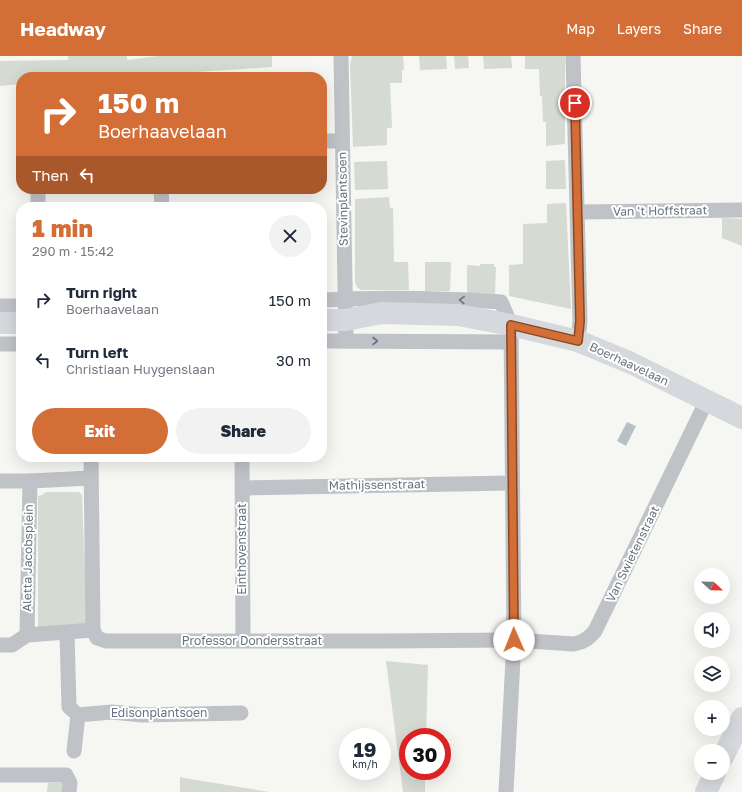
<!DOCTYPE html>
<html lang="en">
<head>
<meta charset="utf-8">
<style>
  body { margin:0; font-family:"Golos Text",sans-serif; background:#f2f2f3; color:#1f2937; height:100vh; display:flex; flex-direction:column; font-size:15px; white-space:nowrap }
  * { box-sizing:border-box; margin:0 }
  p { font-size:13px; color:#747a83 }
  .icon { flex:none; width:22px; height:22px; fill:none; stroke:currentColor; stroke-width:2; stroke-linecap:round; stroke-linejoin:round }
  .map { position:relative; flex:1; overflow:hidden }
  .details { position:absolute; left:16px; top:146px; width:311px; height:260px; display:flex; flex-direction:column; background:#fff; border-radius:16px; box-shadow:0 4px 16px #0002 }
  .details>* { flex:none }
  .hud { position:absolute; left:16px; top:16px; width:311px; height:122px; border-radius:16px; box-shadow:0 4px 16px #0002; background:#d36f36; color:#fff; overflow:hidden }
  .needle { width:26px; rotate:112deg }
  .buttons { position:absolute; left:694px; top:512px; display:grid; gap:8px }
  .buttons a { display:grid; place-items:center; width:36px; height:36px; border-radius:50%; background:#fff; box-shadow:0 4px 16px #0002; font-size:20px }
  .speed { position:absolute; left:339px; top:672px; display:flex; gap:8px; font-size:20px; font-weight:700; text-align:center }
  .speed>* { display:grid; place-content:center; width:52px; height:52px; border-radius:50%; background:#fff; box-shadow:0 4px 16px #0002; line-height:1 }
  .speed small { font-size:10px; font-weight:400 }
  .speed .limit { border:6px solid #d22; background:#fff; color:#111 }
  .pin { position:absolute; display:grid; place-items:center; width:34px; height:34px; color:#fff; margin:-17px; border:2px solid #fff; border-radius:50%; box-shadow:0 1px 4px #0007 }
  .me { position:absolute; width:44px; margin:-22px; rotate:359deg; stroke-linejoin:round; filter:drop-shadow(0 0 3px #0008) }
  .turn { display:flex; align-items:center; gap:14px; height:84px; padding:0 16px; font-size:18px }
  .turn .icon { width:52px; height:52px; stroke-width:2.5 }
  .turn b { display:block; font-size:28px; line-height:34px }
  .then { display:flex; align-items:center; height:38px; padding:0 16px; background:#0003; gap:8px; font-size:15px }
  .round { display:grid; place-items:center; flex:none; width:42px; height:42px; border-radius:21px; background:#f2f2f3 }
  .headline { display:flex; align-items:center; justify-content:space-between; height:68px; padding:0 16px }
  h1 { font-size:24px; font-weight:800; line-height:30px; color:#d36f36 }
  .button { display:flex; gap:8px; margin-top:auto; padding:8px 16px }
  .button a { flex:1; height:46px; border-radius:24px; background:#d36f36; color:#fff; font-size:16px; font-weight:800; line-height:46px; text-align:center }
  .button a+a { background:#f2f2f3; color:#1f2937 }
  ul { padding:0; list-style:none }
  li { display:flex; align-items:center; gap:12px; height:60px; padding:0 16px }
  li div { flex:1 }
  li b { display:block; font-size:15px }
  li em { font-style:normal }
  header { display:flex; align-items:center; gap:24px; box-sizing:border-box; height:56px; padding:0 20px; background:#d36f36; color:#fff }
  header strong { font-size:19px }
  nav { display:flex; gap:22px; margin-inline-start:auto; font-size:14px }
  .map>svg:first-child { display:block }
  .green { fill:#d5dad3 }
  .water { fill:#b7c0c5 }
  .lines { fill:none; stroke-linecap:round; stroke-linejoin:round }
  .street { stroke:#bfc2c6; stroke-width:15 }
  .secondary { stroke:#d5d8dc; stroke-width:22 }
  .oneway { stroke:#687381 }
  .route-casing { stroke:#894823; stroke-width:10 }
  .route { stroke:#d36f36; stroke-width:7 }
  .labels { text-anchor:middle; stroke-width:4; stroke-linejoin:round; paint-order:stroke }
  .street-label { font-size:12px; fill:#687381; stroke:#fff }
</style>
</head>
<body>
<header>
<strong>Headway</strong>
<nav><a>Map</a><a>Layers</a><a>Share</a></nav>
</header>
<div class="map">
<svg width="742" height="736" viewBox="0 0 742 736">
  <rect width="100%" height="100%" fill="#f6f6f3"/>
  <!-- green -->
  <g class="green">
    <path d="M 68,0 L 127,0 L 127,4 L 158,0 L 272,0 L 272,11 L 122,21 L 21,21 L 21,28 L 0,30 L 0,5 L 68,4 Z"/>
    <path d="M 352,0 L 403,0 L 404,14 L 402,14 L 402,27 L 390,27 L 392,72 L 387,72 L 387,89 L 353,91 L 350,9 Z"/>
    <path d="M 419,0 L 446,0 L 447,13 L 420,14 Z"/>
    <path d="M 454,0 L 468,0 L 469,12 L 455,13 Z"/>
    <path d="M 483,0 L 511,0 L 512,12 L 484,13 Z"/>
    <path d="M 525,0 L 565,0 L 565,88 L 546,90 L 546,66 L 543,66 L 542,40 L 540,40 L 539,13 L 525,13 Z"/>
    <path d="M 565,104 L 566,133 L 546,133 L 546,105 Z"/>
    <path d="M 387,105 L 388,133 L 355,134 L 354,106 Z"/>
    <path d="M 389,141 L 390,152 L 393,152 L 394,206 L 408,206 L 409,234 L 361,234 L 357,231 L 355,226 L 355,143 Z"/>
    <path d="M 566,147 L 571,253 L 509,240 L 509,209 L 523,208 L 523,168 L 547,167 L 547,148 Z"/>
    <path d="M 722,162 L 742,163 L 742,190 L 722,182 Z"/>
    <path d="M 425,206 L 451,206 L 450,235 L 425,235 Z"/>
    <path d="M 480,208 L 494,208 L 494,211 L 496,211 L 495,238 L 467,237 L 467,209 L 480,210 Z"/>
    <path d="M 46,436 L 79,436 L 82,439 L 87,573 L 38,576 L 38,440 L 42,439 Z"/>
    <path d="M 386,605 L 428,609 L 426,681 L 408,681 L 408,715 L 425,715 L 425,736 L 403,736 Z"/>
    <path d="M 180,721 L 184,722 L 270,736 L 180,736 Z"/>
    <path d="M 48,727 L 63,727 L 62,736 L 47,736 Z"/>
  </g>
  <!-- water -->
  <path class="water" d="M 627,366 L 636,370 L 626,390 L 617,385 Z"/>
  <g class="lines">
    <!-- street -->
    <g class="street">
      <path d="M 341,0 L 346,285"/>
      <path d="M 573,0 L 580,265 L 578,285"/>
      <path d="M 322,85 L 342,85"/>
      <path d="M 38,133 L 38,151"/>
      <path d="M 161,133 L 162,151"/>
      <path d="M 578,156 L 742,154"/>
      <path d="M 322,244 C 382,241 442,242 501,246 L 511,269 L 514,584 L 506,736"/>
      <path d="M 0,250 L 21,250"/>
      <path d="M 322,285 L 510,286"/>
      <path d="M 0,288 L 21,288"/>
      <path d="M 91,401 L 93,574"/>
      <path d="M 242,401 L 243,584"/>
      <path d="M 0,425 L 30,425 L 91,422"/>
      <path d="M 242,432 L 512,427"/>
      <path d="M 67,577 L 69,651 L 78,659 L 74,695"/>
      <path d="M 27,579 L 30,425"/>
      <path d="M 0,589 L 12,589 L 27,579 L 93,574 L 97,582 L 106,585 L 384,585 L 514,584 L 574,588 C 584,586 589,582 595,575 L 707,344"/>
      <path d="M 78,659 L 112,656 L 142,659 L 241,657"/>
      <path d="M 0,719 L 66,719 L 70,727 L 69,736"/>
    </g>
    <!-- secondary -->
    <g class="secondary">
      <path d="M 322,264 L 346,264 L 381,257 L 458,259 L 511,269 L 578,285 L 631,307 L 742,362"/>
      <path d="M 0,267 L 21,267"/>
      <path d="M 723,701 L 742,662"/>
      <path d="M 706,736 L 715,717"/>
    </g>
  </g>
  <!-- one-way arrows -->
  <defs><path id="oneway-chevron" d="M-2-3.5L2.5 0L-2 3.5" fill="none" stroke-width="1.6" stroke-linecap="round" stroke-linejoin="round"/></defs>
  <g class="oneway">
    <use href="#oneway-chevron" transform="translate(462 244) rotate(-178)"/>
    <use href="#oneway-chevron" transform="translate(375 285)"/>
  </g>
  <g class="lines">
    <!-- route casing -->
    <g class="route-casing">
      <path id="route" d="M 514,584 L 511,269 L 578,285 L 580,265 L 575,47"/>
    </g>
    <!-- route -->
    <use href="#route" class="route"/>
  </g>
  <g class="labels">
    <!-- street labels -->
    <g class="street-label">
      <text transform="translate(343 143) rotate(-91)" y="4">Stevinplantsoen</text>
      <text transform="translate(660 155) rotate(-1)" y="4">Van 't Hoffstraat</text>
      <text transform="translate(629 308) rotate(25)" y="4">Boerhaavelaan</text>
      <text transform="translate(377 429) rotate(-1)" y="4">Mathijssenstraat</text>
      <text transform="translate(242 493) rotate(-90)" y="4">Einthovenstraat</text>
      <text transform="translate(633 498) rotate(-64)" y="4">Van Swietenstraat</text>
      <text transform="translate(28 502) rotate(-89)" y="4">Aletta Jacobsplein</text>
      <text x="252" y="589">Professor Dondersstraat</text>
      <text x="159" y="661">Edisonplantsoen</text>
    </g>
  </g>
</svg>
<div class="buttons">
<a><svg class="needle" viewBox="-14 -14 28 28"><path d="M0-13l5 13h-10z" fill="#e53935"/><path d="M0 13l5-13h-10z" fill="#747a83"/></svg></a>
<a><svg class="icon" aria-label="sound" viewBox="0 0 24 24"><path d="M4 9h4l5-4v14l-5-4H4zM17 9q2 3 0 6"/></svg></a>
<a><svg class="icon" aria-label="layers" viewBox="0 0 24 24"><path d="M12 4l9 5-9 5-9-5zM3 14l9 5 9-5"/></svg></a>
<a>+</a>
<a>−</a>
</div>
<div class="speed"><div>19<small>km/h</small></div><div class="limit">30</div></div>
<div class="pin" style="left:575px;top:47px;background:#d93025"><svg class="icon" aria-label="arrive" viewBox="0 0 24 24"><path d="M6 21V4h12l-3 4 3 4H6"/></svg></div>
<svg class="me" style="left:514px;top:584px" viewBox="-20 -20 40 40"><circle r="19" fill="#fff"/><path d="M0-13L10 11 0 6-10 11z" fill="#d36f36"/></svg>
<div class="hud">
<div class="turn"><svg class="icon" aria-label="right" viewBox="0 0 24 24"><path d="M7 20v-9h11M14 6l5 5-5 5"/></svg><div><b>150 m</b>Boerhaavelaan</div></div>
<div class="then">Then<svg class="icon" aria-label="left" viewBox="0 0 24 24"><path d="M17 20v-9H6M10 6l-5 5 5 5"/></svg></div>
</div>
<section class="details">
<div class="headline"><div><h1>1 min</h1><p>290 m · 15:42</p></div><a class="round"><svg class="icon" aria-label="close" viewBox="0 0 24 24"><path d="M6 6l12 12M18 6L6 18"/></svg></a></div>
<ul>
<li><svg class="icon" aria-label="right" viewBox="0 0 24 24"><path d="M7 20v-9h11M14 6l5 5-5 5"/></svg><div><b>Turn right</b><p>Boerhaavelaan</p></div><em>150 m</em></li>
<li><svg class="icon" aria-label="left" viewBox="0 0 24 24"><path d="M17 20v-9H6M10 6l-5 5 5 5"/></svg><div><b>Turn left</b><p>Christiaan Huygenslaan</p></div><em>30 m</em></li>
</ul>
<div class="button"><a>Exit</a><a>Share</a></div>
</section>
</div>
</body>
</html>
